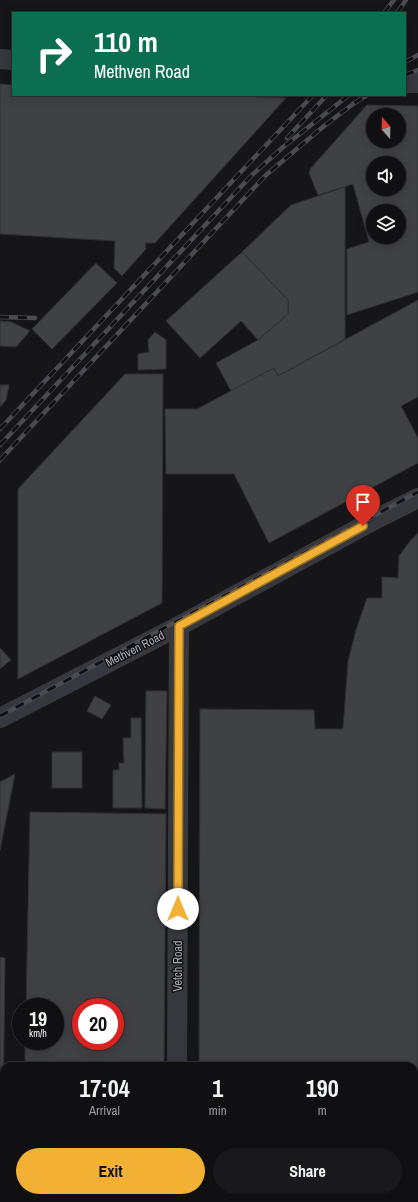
<!DOCTYPE html>
<html lang="en">
<head>
<meta charset="utf-8">
<style>
  body { margin:0; font-family:"Archivo Narrow",sans-serif; background:#19191b; color:#f1f3f6; height:100vh; display:flex; flex-direction:column; font-size:15px; white-space:nowrap }
  * { box-sizing:border-box; margin:0 }
  p { font-size:13px; color:#9c9d9f }
  .icon { flex:none; width:22px; height:22px; fill:none; stroke:currentColor; stroke-width:2; stroke-linecap:round; stroke-linejoin:round }
  .map { position:relative; flex:1; overflow:hidden }
  .drawer { position:absolute; left:0px; top:1062px; width:418px; height:140px; display:flex; flex-direction:column; background:#101012; border-radius:12px 12px 0 0; box-shadow:0 2px 10px #0003,0 0 0 1px #303032 }
  .drawer>* { flex:none }
  .top-card { position:absolute; left:12px; top:12px; width:394px; height:84px; border-radius:0px; box-shadow:0 2px 10px #0003,0 0 0 1px #303032; background:#0b6e4f; color:#fff; overflow:hidden }
  .needle { width:26px; rotate:340deg }
  .buttons { position:absolute; left:366px; top:108px; display:grid; gap:8px }
  .buttons a { display:grid; place-items:center; width:40px; height:40px; border-radius:50%; background:#101012; box-shadow:0 2px 10px #0003,0 0 0 1px #303032; font-size:20px }
  .speed { position:absolute; left:12px; top:998px; display:flex; gap:8px; font-size:20px; font-weight:700; text-align:center }
  .speed>* { display:grid; place-content:center; width:52px; height:52px; border-radius:50%; background:#101012; box-shadow:0 2px 10px #0003,0 0 0 1px #303032; line-height:1 }
  .speed small { font-size:10px; font-weight:400 }
  .speed .limit { border:6px solid #d22; background:#fff; color:#111 }
  .pin { position:absolute; display:grid; place-items:center; width:34px; height:34px; color:#fff; margin:-41px -17px; border-radius:50% 50% 50% 0; rotate:-45deg; box-shadow:0 0 4px #0007 }
  .pin .icon { rotate:45deg }
  .me { position:absolute; width:44px; margin:-22px; rotate:0deg; stroke-linejoin:round; filter:drop-shadow(0 0 3px #0008) }
  .turn { display:flex; align-items:center; gap:14px; height:84px; padding:0 16px; font-size:18px }
  .turn .icon { width:52px; height:52px; stroke-width:2.5 }
  .turn b { display:block; font-size:28px; line-height:34px }
  .eta { display:flex; justify-content:space-evenly; align-items:center; height:68px; text-align:center }
  .eta b { font-size:24px; font-weight:800; line-height:28px }
  .action { display:flex; gap:8px; margin-top:auto; padding:8px 16px }
  .action a { flex:1; height:46px; border-radius:24px; background:#f2b134; color:#111; font-size:16px; font-weight:800; line-height:46px; text-align:center }
  .action a+a { background:#19191b; color:#f1f3f6 }
  .map>svg:first-child { display:block }
  .building { fill:#404145; stroke:#303034; fill-rule:evenodd }
  .lines { fill:none; stroke-linecap:round; stroke-linejoin:round }
  .minor { stroke:#37383d; stroke-width:20 }
  .rail-casing { stroke:#4a4c52; stroke-width:4.5 }
  .rail { stroke:#111113; stroke-width:3; stroke-dasharray:9; stroke-linecap:butt }
  .route-casing { stroke:#9d7322; stroke-width:10 }
  .route { stroke:#f2b134; stroke-width:7 }
  .labels { text-anchor:middle; stroke-width:3; stroke-linejoin:round; paint-order:stroke }
  .street-label { font-size:12px; fill:#a8adb8; stroke:#111113 }
</style>
</head>
<body>
<div class="map">
<svg width="418" height="1202" viewBox="0 0 418 1202">
  <rect width="100%" height="100%" fill="#161618"/>
  <!-- building -->
  <g class="building">
    <path d="M 0,84 L 13,85 L 13,95 L 219,95 L 286,98 L 155,243 L 145,243 L 146,249 L 122,276 L 114,268 L 115,241 L 0,234 Z"/>
    <path d="M 367,105 L 418,106 L 418,292 L 347,315 L 347,249 L 369,242 L 353,184 L 318,195 L 309,173 L 311,168 ZM 373,115 L 399,115 L 399,141 L 373,141 ZM 373,163 L 399,163 L 399,189 L 373,189 ZM 373,211 L 399,211 L 399,237 L 373,237 Z"/>
    <path d="M 345,187 L 345,339 L 278,376 L 274,368 L 231,391 L 216,363 L 258,340 L 288,314 L 288,300 L 242,252 L 291,205 Z"/>
    <path d="M 242,252 L 288,300 L 288,314 L 258,340 L 241,321 L 200,358 L 166,321 Z"/>
    <path d="M 96,263 L 117,283 L 52,349 L 32,329 Z"/>
    <path d="M 418,300 L 418,397 L 401,406 L 418,438 L 418,463 L 269,543 L 234,474 L 166,474 L 165,409 L 197,409 L 274,368 L 278,376 Z"/>
    <path d="M 0,321 L 11,322 L 30,331 L 16,347 L 0,346 Z"/>
    <path d="M 155,332 L 166,340 L 166,369 L 138,370 L 138,354 L 149,352 L 148,340 Z"/>
    <path d="M 125,374 L 163,374 L 162,603 L 18,679 L 18,489 Z"/>
    <path d="M 0,385 L 9,385 L 6,400 L 0,407 Z"/>
    <path d="M 418,533 L 418,1068 L 414,1070 L 414,1066 L 199,1066 L 200,709 L 314,710 L 315,729 L 343,729 L 348,661 L 356,630 L 367,598 L 382,598 L 382,577 L 398,578 L 399,556 L 410,541 Z"/>
    <path d="M 0,648 L 11,660 L 0,669 Z"/>
    <path d="M 146,691 L 167,691 L 165,809 L 145,808 Z"/>
    <path d="M 95,696 L 111,705 L 102,719 L 87,711 Z"/>
    <path d="M 131,718 L 141,718 L 142,808 L 113,808 L 113,770 L 119,770 L 119,763 L 124,763 L 123,738 L 131,738 Z"/>
    <rect x="52" y="752" width="30" height="36"/>
    <path d="M 15,774 L 0,850 L 0,782 Z"/>
    <path d="M 30,812 L 166,814 L 164,1066 L 25,1066 L 25,1041 L 55,1041 L 55,1007 L 26,1007 ZM 81,1007 L 115,1007 L 115,1041 L 81,1041 Z"/>
    <path d="M 0,957 L 5,958 L 2,1202 L 0,1202 Z"/>
    <path d="M 414,1149 L 418,1150 L 418,1188 L 414,1187 Z"/>
    <rect x="22" y="1198" width="140" height="4"/>
  </g>
  <g class="lines">
    <!-- minor -->
    <g class="minor">
      <path d="M 0,59 L 13,60"/>
      <path d="M 405,83 L 418,83"/>
      <path d="M 0,718 L 179,626 L 376,519 L 418,498"/>
      <path d="M 177,1066 L 179,626"/>
      <path d="M 414,1104 L 418,1102"/>
      <path d="M 176,1202 L 177,1198"/>
      <path d="M 233,1202 L 240,1198"/>
    </g>
    <!-- rail casing -->
    <g class="rail-casing">
      <g id="rail">
        <path d="M 384,13 L 394,0"/>
        <path d="M 397,13 L 406,0"/>
        <path d="M 405,62 L 418,55"/>
        <path d="M 405,75 L 418,70"/>
        <path d="M 287,138 L 327,95"/>
        <path d="M 0,317 L 35,318"/>
        <path d="M 0,429 L 313,95"/>
        <path d="M 0,445 L 251,176 L 282,148 L 349,95"/>
        <path d="M 0,460 L 266,175 L 324,126 L 353,104 L 367,95"/>
        <path d="M 0,716 L 418,492"/>
        <path d="M 414,1082 L 418,1080"/>
        <path d="M 193,1202 L 200,1198"/>
      </g>
    </g>
    <!-- rail -->
    <use href="#rail" class="rail"/>
  </g>
  <g class="lines">
    <!-- route casing -->
    <g class="route-casing">
      <path id="route" d="M 178,909 L 179,626 L 363,526"/>
    </g>
    <!-- route -->
    <use href="#route" class="route"/>
  </g>
  <g class="labels">
    <!-- street labels -->
    <g class="street-label">
      <text transform="translate(135 649) rotate(-27)" y="4">Methven Road</text>
      <text transform="translate(178 966) rotate(-90)" y="4">Vetch Road</text>
    </g>
  </g>
</svg>
<div class="buttons">
<a><svg class="needle" viewBox="-14 -14 28 28"><path d="M0-13l5 13h-10z" fill="#e53935"/><path d="M0 13l5-13h-10z" fill="#9c9d9f"/></svg></a>
<a><svg class="icon" aria-label="sound" viewBox="0 0 24 24"><path d="M4 9h4l5-4v14l-5-4H4zM17 9q2 3 0 6"/></svg></a>
<a><svg class="icon" aria-label="layers" viewBox="0 0 24 24"><path d="M12 4l9 5-9 5-9-5zM3 14l9 5 9-5"/></svg></a>
</div>
<div class="speed"><div>19<small>km/h</small></div><div class="limit">20</div></div>
<div class="pin" style="left:363px;top:526px;background:#d93025"><svg class="icon" aria-label="arrive" viewBox="0 0 24 24"><path d="M6 21V4h12l-3 4 3 4H6"/></svg></div>
<svg class="me" style="left:178px;top:909px" viewBox="-20 -20 40 40"><circle r="19" fill="#fff"/><path d="M0-13L10 11 0 6-10 11z" fill="#f2b134"/></svg>
<div class="top-card">
<div class="turn"><svg class="icon" aria-label="right" viewBox="0 0 24 24"><path d="M7 20v-9h11M14 6l5 5-5 5"/></svg><div><b>110 m</b>Methven Road</div></div>
</div>
<section class="drawer">
<div class="eta">
<div><b>17:04</b><p>Arrival</p></div>
<div><b>1</b><p>min</p></div>
<div><b>190</b><p>m</p></div>
</div>
<div class="action"><a>Exit</a><a>Share</a></div>
</section>
</div>
</body>
</html>
